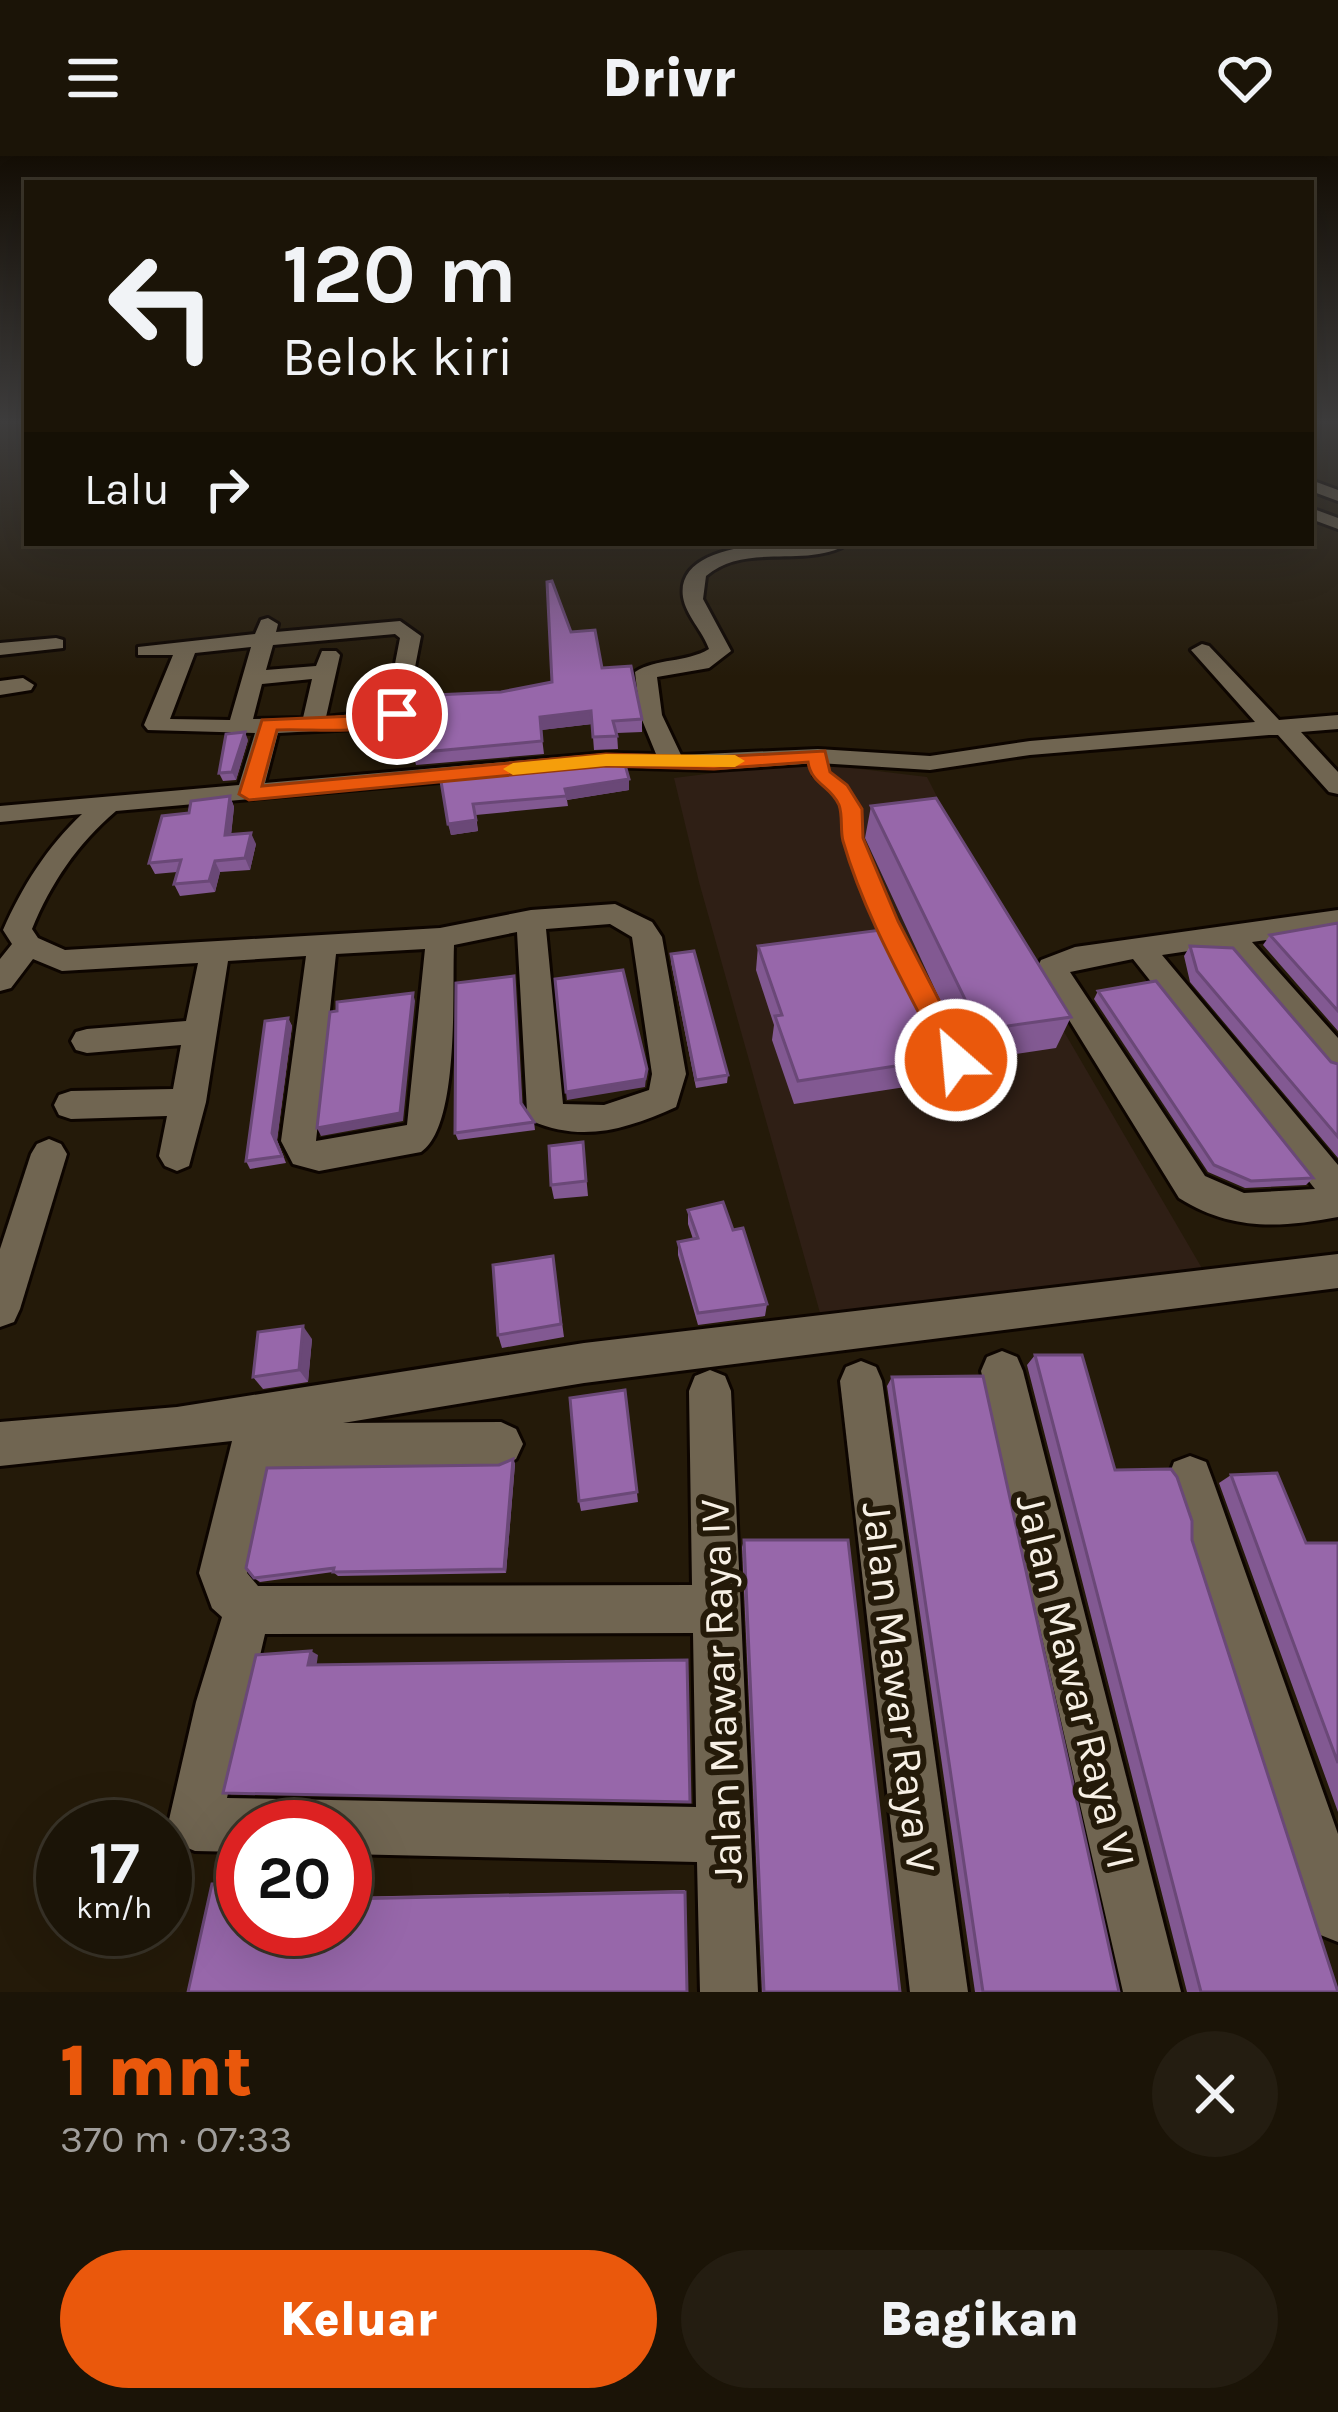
<!DOCTYPE html>
<html lang="id">
<head>
<meta charset="utf-8">
<style>
  body { margin:0; font-family:Karla,sans-serif; background:#241d11; color:#f1f3f6; height:100vh; display:flex; flex-direction:column; font-size:45px; white-space:nowrap }
  * { box-sizing:border-box; margin:0 }
  p { font-size:39px; color:#a09e9b }
  .icon { flex:none; width:66px; height:66px; fill:none; stroke:currentColor; stroke-width:2; stroke-linecap:round; stroke-linejoin:round }
  .map { position:relative; height:1836px; overflow:hidden }
  .details { display:flex; flex-direction:column; background:#1b1407; flex:1 }
  .details>* { flex:none }
  .hud { position:absolute; left:24px; top:24px; width:1290px; height:366px; border-radius:0px; box-shadow:0 12px 48px #0002,0 0 0 3px #393328; background:#1b1407; color:#f1f3f6; overflow:hidden }
  .speed { position:absolute; left:36px; top:1644px; display:flex; gap:24px; font-size:60px; font-weight:700; text-align:center }
  .speed>* { display:grid; place-content:center; width:156px; height:156px; border-radius:50%; background:#1b1407; box-shadow:0 12px 48px #0002,0 0 0 3px #393328; line-height:1 }
  .speed small { font-size:30px; font-weight:400 }
  .speed .limit { border:18px solid #d22; background:#fff; color:#111 }
  .pin { position:absolute; display:grid; place-items:center; width:102px; height:102px; color:#fff; margin:-51px; border:6px solid #fff; border-radius:50%; box-shadow:0 3px 12px #0007 }
  .me { position:absolute; width:132px; margin:-66px; rotate:333deg; stroke-linejoin:round; filter:drop-shadow(0 0 9px #0008) }
  .turn { display:flex; align-items:center; gap:42px; height:252px; padding:0 60px; font-size:54px }
  .turn .icon { width:156px; height:156px; stroke-width:2.5 }
  .turn b { display:block; font-size:84px; line-height:102px }
  .then { display:flex; align-items:center; height:114px; padding:0 60px; background:#0003; gap:24px; font-size:45px }
  .round { display:grid; place-items:center; flex:none; width:126px; height:126px; border-radius:63px; background:#241d11 }
  .head { display:flex; align-items:center; justify-content:space-between; height:204px; padding:0 60px }
  h1 { font-size:72px; font-weight:800; line-height:90px; color:#ea580c }
  .action { display:flex; gap:24px; margin-top:auto; padding:24px 60px }
  .action a { flex:1; height:138px; border-radius:72px; background:#ea580c; color:#fff; font-size:48px; font-weight:800; line-height:138px; text-align:center }
  .action a+a { background:#241d11; color:#f1f3f6 }
  header { display:flex; justify-content:space-between; align-items:center; height:156px; padding:0 60px; background:#1b1407; font-size:54px; font-weight:800 }
  .map>svg:first-child { display:block }
  .industrial { fill:#2f1f15 }
  .lines { fill:none; stroke-linecap:round; stroke-linejoin:round }
  .lane-casing { stroke:#0d0500; stroke-width:6 }
  .street-casing { stroke:#0d0500; stroke-width:6 }
  .lane { fill:#706551; fill-rule:evenodd }
  .street { fill:#706551; fill-rule:evenodd }
  .wall { fill:#825992 }
  .shaded-wall { fill:#6a4877 }
  .building { fill:#9767aa; stroke:#6a4877; stroke-width:3 }
  .route { fill:#ea580c; stroke:#983908; stroke-width:3 }
  .slow { fill:#f59e0b }
  .labels { text-anchor:middle; stroke-width:12; stroke-linejoin:round; paint-order:stroke }
  .near-street-label { font-size:42px; fill:#f7f0e5; stroke:#241a09 }
</style>
</head>
<body>
<header><svg class="icon" aria-label="menu" viewBox="0 0 24 24"><path d="M4 6h16M4 12h16M4 18h16"/></svg>Drivr<svg class="icon" aria-label="heart" viewBox="0 0 24 24"><path d="M12 20l-8-8c-3-5 5-10 8-4 3-6 11-1 8 4z"/></svg></header>
<div class="map">
<svg width="1338" height="1836" viewBox="0 0 1338 1836">
  <rect width="100%" height="100%" fill="#241a09"/>
  <!-- industrial -->
  <path class="industrial" d="M 803,606 L 927,621 L 1003,771 L 1210,1126 L 831,1196 L 699,726 L 674,622 Z"/>
  <g class="lines">
    <!-- lane casing -->
    <g class="lane-casing">
      <path id="lane" d="M 818,596 L 824,600 L 826,618 L 844,630 L 857,653 L 860,682 L 906,791 L 904,795 L 894,795 L 892,791 L 846,682 L 845,653 L 835,635 L 814,619 L 812,600 Z"/>
    </g>
    <!-- street casing -->
    <g class="street-casing">
      <g id="street">
        <path d="M 1311,324 L 1338,334 L 1338,345 L 1311,335 Z"/>
        <path d="M 1311,352 L 1338,362 L 1338,373 L 1311,363 Z"/>
        <path d="M 849,387 C 808,414 746,385 706,420 L 703,443 L 731,495 L 709,512 L 657,521 L 662,559 L 681,599 L 818,593 L 930,600 L 1030,585 L 1255,566 L 1191,494 L 1202,488 L 1209,490 L 1279,564 L 1338,559 L 1338,573 L 1301,576 L 1338,616 L 1338,638 L 1329,636 L 1278,579 L 1269,579 L 1030,599 L 930,614 L 818,607 L 714,614 L 606,611 L 116,655 C 77,688 51,727 32,773 L 38,782 L 65,794 L 440,772 L 531,754 L 615,748 L 652,766 L 662,781 L 686,918 L 676,951 C 627,973 583,987 532,965 L 527,955 L 517,776 L 454,789 C 452,836 460,970 421,996 L 319,1015 L 293,1008 L 281,985 L 306,800 L 228,805 L 206,946 L 189,1010 L 177,1015 L 165,1010 L 159,1000 L 167,960 L 71,963 L 59,959 L 54,949 L 59,939 L 71,935 L 173,933 L 181,889 L 87,897 L 76,894 L 71,885 L 76,876 L 87,873 L 186,865 L 198,807 L 62,815 L 33,803 L 11,832 L 0,835 L 0,803 L 12,788 L 3,774 C 22,731 47,691 82,658 L 0,666 L 0,650 L 239,629 L 255,577 L 148,574 L 144,569 L 173,499 L 138,499 L 138,491 L 255,478 L 261,464 L 268,462 L 278,468 L 276,476 L 400,465 L 421,480 L 405,563 L 355,573 L 278,577 L 265,627 L 606,597 L 656,598 L 640,559 L 635,516 C 656,502 686,507 709,493 C 703,475 686,460 683,441 C 674,378 812,387 849,387 ZM 395,478 L 400,482 L 386,554 L 326,561 L 340,499 L 336,495 L 322,495 L 316,510 L 266,514 L 273,489 ZM 251,491 L 230,564 L 170,563 L 195,497 ZM 312,523 L 303,562 L 253,563 L 262,528 ZM 610,768 L 632,781 L 652,918 L 649,934 L 604,949 L 563,948 L 546,773 ZM 425,793 L 407,969 L 316,985 L 336,798 Z"/>
        <path d="M 56,482 L 63,484 L 63,492 L 0,499 L 0,487 Z"/>
        <path d="M 23,522 L 34,529 L 31,534 L 0,539 L 0,525 Z"/>
        <path d="M 1338,754 L 1338,774 L 1252,786 L 1338,882 L 1338,917 L 1326,913 L 1222,790 L 1162,799 L 1338,1009 L 1338,1061 C 1280,1072 1231,1075 1179,1042 L 1037,812 L 1041,804 L 1075,791 ZM 1133,803 L 1315,1033 L 1244,1037 L 1205,1020 L 1070,816 Z"/>
        <path d="M 49,983 L 61,988 L 67,998 L 20,1153 L 14,1166 L 0,1171 L 0,1093 L 31,998 L 37,988 Z"/>
        <path d="M 1338,1098 L 1338,1132 L 584,1227 L 343,1267 L 501,1266 L 516,1273 L 523,1288 L 516,1303 L 501,1310 L 269,1311 L 247,1417 L 258,1430 L 692,1429 L 689,1235 L 695,1220 L 710,1214 L 725,1220 L 731,1235 L 758,1836 L 700,1836 L 697,1706 L 345,1698 L 345,1671 L 243,1671 L 243,1696 L 195,1695 L 176,1687 L 168,1668 L 196,1546 L 222,1461 L 212,1452 L 199,1417 L 232,1285 L 0,1310 L 0,1266 L 177,1251 L 584,1187 ZM 693,1477 L 696,1651 L 227,1642 L 265,1478 Z"/>
        <path d="M 1002,1195 L 1017,1201 L 1023,1215 L 1181,1836 L 1123,1836 L 981,1215 L 987,1201 Z"/>
        <path d="M 861,1205 L 876,1211 L 882,1225 L 968,1836 L 910,1836 L 840,1225 L 846,1211 Z"/>
        <path d="M 1190,1300 L 1206,1306 L 1212,1322 L 1338,1678 L 1338,1786 L 1318,1778 L 1310,1758 L 1168,1322 L 1174,1306 Z"/>
      </g>
    </g>
    <!-- lane -->
    <use href="#lane" class="lane"/>
    <!-- street -->
    <use href="#street" class="street"/>
  </g>
  <!-- wall -->
  <g class="wall">
    <path d="M 571,476 L 642,563 L 642,576 L 617,577 L 618,593 L 594,594 L 592,568 L 541,574 L 544,598 L 416,609 L 413,597 L 501,536 L 552,526 Z"/>
    <path d="M 248,584 L 236,624 L 223,625 L 219,617 Z"/>
    <path d="M 595,609 L 629,623 L 629,634 L 567,644 L 568,650 L 476,659 L 478,675 L 451,679 L 440,619 Z"/>
    <path d="M 230,640 L 234,651 L 231,678 L 256,688 L 250,714 L 220,716 L 215,736 L 180,740 L 174,728 L 177,716 L 155,718 L 149,707 L 189,657 Z"/>
    <path d="M 871,650 L 1071,861 L 1056,892 L 968,905 L 966,902 L 958,923 L 794,948 L 772,884 L 774,869 L 756,814 L 758,790 L 954,886 L 964,896 L 865,682 Z"/>
    <path d="M 1338,767 L 1338,875 L 1263,789 L 1270,779 Z"/>
    <path d="M 1190,790 L 1331,906 L 1338,908 L 1338,1002 L 1190,826 L 1184,800 Z"/>
    <path d="M 671,798 L 728,919 L 727,927 L 696,932 L 671,806 Z"/>
    <path d="M 515,828 L 522,949 L 534,966 L 535,974 L 458,984 L 455,977 Z"/>
    <path d="M 1098,835 L 1313,1022 L 1306,1029 L 1245,1032 L 1208,1016 L 1094,843 Z"/>
    <path d="M 288,862 L 292,870 L 277,984 L 286,1007 L 250,1013 L 246,1005 Z"/>
    <path d="M 583,986 L 588,1040 L 554,1043 L 551,1029 Z"/>
    <path d="M 688,1054 L 733,1074 L 767,1148 L 765,1160 L 698,1169 L 678,1099 L 678,1086 L 693,1083 L 688,1068 Z"/>
    <path d="M 553,1100 L 564,1181 L 502,1192 L 498,1179 Z"/>
    <path d="M 312,1183 L 308,1226 L 263,1233 L 253,1221 Z"/>
    <path d="M 1035,1199 L 1115,1314 L 1192,1384 L 1338,1836 L 1187,1836 L 1027,1209 Z"/>
    <path d="M 892,1221 L 1119,1836 L 975,1836 L 887,1230 Z"/>
    <path d="M 625,1234 L 638,1346 L 581,1355 L 579,1345 Z"/>
    <path d="M 513,1303 L 515,1308 L 506,1417 L 338,1420 L 333,1416 L 260,1426 L 254,1422 Z"/>
    <path d="M 1231,1319 L 1306,1387 L 1338,1387 L 1338,1656 L 1219,1327 Z"/>
    <path d="M 744,1384 L 900,1836 L 762,1836 L 742,1391 Z"/>
    <path d="M 243,1726 L 243,1773 L 345,1773 L 345,1741 L 685,1734 L 687,1836 L 188,1836 L 212,1728 Z"/>
  </g>
  <!-- shaded-wall -->
  <g class="shaded-wall">
    <path d="M 591,555 L 592,568 L 541,574 L 540,561 Z"/>
    <path d="M 245,576 L 248,584 L 236,624 L 232,616 Z"/>
    <path d="M 629,623 L 629,634 L 566,644 L 565,633 Z"/>
    <path d="M 230,640 L 234,651 L 230,690 L 225,679 Z"/>
    <path d="M 476,664 L 478,675 L 451,679 L 448,668 Z"/>
    <path d="M 251,677 L 256,688 L 250,714 L 245,702 Z"/>
    <path d="M 215,705 L 220,716 L 215,736 L 209,725 Z"/>
    <path d="M 413,837 L 415,845 L 403,965 L 321,980 L 317,972 Z"/>
    <path d="M 288,862 L 292,870 L 277,984 L 286,1007 L 272,977 Z"/>
    <path d="M 647,913 L 645,931 L 567,944 L 566,936 Z"/>
    <path d="M 303,1170 L 312,1183 L 308,1226 L 299,1214 Z"/>
    <path d="M 513,1303 L 515,1308 L 506,1417 L 504,1413 Z"/>
    <path d="M 311,1495 L 318,1499 L 316,1513 L 308,1509 Z"/>
  </g>
  <!-- building -->
  <g class="building">
    <path d="M 552,425 L 571,476 L 595,474 L 602,512 L 631,510 L 642,563 L 613,565 L 617,580 L 593,581 L 591,555 L 540,561 L 542,585 L 413,597 L 413,540 L 501,536 L 552,526 L 547,426 Z"/>
    <path d="M 245,576 L 232,616 L 219,617 L 226,578 Z"/>
    <path d="M 606,605 L 624,605 L 629,623 L 565,633 L 567,640 L 473,648 L 476,664 L 448,668 L 440,619 L 595,606 L 595,609 Z"/>
    <path d="M 230,640 L 225,679 L 251,677 L 245,702 L 215,705 L 209,725 L 174,728 L 181,704 L 149,707 L 162,660 L 189,657 L 191,645 Z"/>
    <path d="M 936,642 L 1071,861 L 980,874 L 871,650 Z"/>
    <path d="M 1338,767 L 1338,855 L 1270,779 Z"/>
    <path d="M 896,772 L 954,886 L 967,899 L 798,925 L 775,860 L 782,859 L 758,790 Z"/>
    <path d="M 1190,790 L 1233,792 L 1331,906 L 1338,908 L 1338,981 L 1197,815 Z"/>
    <path d="M 694,795 L 728,919 L 696,924 L 671,798 Z"/>
    <path d="M 623,814 L 647,913 L 645,923 L 566,936 L 555,823 Z"/>
    <path d="M 514,820 L 521,947 L 534,966 L 455,977 L 456,827 Z"/>
    <path d="M 1156,825 L 1313,1022 L 1251,1025 L 1214,1009 L 1098,835 Z"/>
    <path d="M 413,837 L 400,957 L 317,972 L 330,856 L 337,855 L 337,846 Z"/>
    <path d="M 288,862 L 272,977 L 282,1000 L 246,1005 L 265,865 Z"/>
    <path d="M 583,986 L 586,1025 L 551,1029 L 549,990 Z"/>
    <path d="M 723,1046 L 733,1074 L 743,1072 L 767,1148 L 698,1157 L 678,1086 L 698,1082 L 688,1054 Z"/>
    <path d="M 553,1100 L 561,1168 L 498,1179 L 493,1109 Z"/>
    <path d="M 303,1170 L 299,1214 L 253,1221 L 258,1176 Z"/>
    <path d="M 1035,1199 L 1082,1199 L 1115,1314 L 1171,1313 L 1177,1321 L 1192,1365 L 1192,1384 L 1338,1836 L 1201,1836 Z"/>
    <path d="M 983,1220 L 1119,1836 L 983,1836 L 892,1221 Z"/>
    <path d="M 625,1234 L 637,1336 L 579,1345 L 570,1242 Z"/>
    <path d="M 513,1303 L 504,1413 L 333,1416 L 334,1412 L 254,1422 L 246,1412 L 267,1312 L 499,1309 Z"/>
    <path d="M 1277,1317 L 1306,1387 L 1338,1387 L 1338,1607 L 1231,1319 Z"/>
    <path d="M 744,1384 L 848,1384 L 900,1836 L 764,1836 Z"/>
    <path d="M 311,1495 L 308,1509 L 687,1504 L 690,1646 L 223,1637 L 256,1499 Z"/>
    <path d="M 243,1727 L 243,1773 L 345,1773 L 345,1743 L 685,1736 L 687,1836 L 188,1836 L 212,1728 Z"/>
  </g>
  <!-- sky -->
  <linearGradient id="sky" x2="0" y2="1"><stop stop-color="#140e05"/><stop offset="0.51" stop-color="#3f3e3e"/><stop offset="1" stop-color="#3f3e3e" stop-opacity="0"/></linearGradient>
  <rect width="1338" height="521" fill="url(#sky)"/>
  <!-- route -->
  <path class="route" d="M 397,552 L 407,558 C 377,582 315,572 277,574 L 262,630 L 606,598 L 714,601 L 825,595 L 830,616 L 847,629 L 862,653 L 863,682 L 898,765 L 970,904 L 966,912 L 956,915 L 943,904 C 908,834 865,762 843,685 C 840,674 843,660 839,649 C 831,630 811,628 808,606 L 714,613 L 606,610 L 249,644 L 239,638 L 262,564 L 379,559 Z"/>
  <!-- slow -->
  <path class="slow" d="M 606,598 L 735,599 L 745,605 L 735,611 L 606,610 L 513,619 L 503,613 L 513,607 Z"/>
  <g class="labels">
    <!-- near-street labels -->
    <g class="near-street-label">
      <text transform="translate(1077 1525) rotate(76)" y="15">Jalan Mawar Raya VI</text>
      <text transform="translate(900 1531) rotate(83)" y="15">Jalan Mawar Raya V</text>
      <text transform="translate(720 1535) rotate(-92)" y="15">Jalan Mawar Raya IV</text>
    </g>
  </g>
</svg>
<div class="speed"><div>17<small>km/h</small></div><div class="limit">20</div></div>
<div class="pin" style="left:397px;top:558px;background:#d93025"><svg class="icon" aria-label="arrive" viewBox="0 0 24 24"><path d="M6 21V4h12l-3 4 3 4H6"/></svg></div>
<svg class="me" style="left:956px;top:904px" viewBox="-20 -20 40 40"><circle r="17" fill="#ea580c" stroke="#fff" stroke-width="3"/><path d="M0-11L8 9 0 5-8 9z" fill="#fff"/></svg>
<div class="hud">
<div class="turn"><svg class="icon" aria-label="left" viewBox="0 0 24 24"><path d="M17 20v-9H6M10 6l-5 5 5 5"/></svg><div><b>120 m</b>Belok kiri</div></div>
<div class="then">Lalu<svg class="icon" aria-label="right" viewBox="0 0 24 24"><path d="M7 20v-9h11M14 6l5 5-5 5"/></svg></div>
</div>
</div>
<section class="details">
<div class="head"><div><h1>1 mnt</h1><p>370 m · 07:33</p></div><a class="round"><svg class="icon" aria-label="close" viewBox="0 0 24 24"><path d="M6 6l12 12M18 6L6 18"/></svg></a></div>
<div class="action"><a>Keluar</a><a>Bagikan</a></div>
</section>
</body>
</html>
